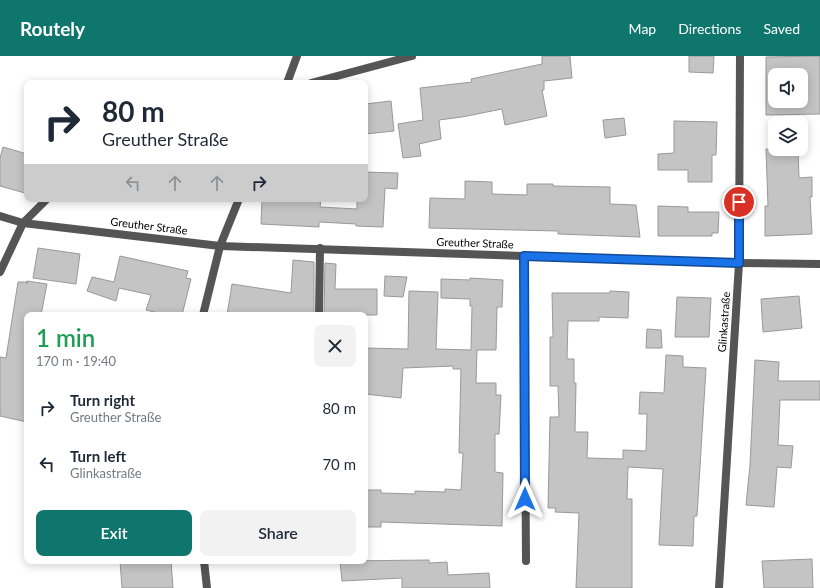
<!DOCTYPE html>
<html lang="en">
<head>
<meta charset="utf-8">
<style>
  body { margin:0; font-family:Lato,sans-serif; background:#f2f2f3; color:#1f2937; height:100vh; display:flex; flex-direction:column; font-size:15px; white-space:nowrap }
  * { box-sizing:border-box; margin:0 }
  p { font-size:13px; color:#747a83 }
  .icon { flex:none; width:22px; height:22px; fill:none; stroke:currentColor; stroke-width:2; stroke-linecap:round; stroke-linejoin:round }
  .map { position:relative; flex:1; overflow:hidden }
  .side { position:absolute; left:24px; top:256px; width:344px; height:252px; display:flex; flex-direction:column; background:#fff; border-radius:8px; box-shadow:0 2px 10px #0003 }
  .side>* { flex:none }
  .banner { position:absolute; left:24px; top:24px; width:344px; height:122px; border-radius:8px; box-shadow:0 2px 10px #0003; background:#fff; color:#1f2937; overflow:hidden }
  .fabs { position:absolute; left:768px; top:12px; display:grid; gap:8px }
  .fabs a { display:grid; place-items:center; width:40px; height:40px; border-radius:8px; background:#fff; box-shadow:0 2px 10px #0003; font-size:20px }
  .pin { position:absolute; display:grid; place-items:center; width:34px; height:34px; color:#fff; margin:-17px; border:2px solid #fff; border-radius:50%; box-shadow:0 1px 4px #0007 }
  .me { position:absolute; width:44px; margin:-22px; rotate:0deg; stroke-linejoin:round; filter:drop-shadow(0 0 3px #0008) }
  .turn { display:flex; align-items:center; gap:14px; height:84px; padding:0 12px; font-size:18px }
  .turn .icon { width:52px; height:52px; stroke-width:2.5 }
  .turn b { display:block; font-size:28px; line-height:34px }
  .lanes { display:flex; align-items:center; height:38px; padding:0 12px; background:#0003; justify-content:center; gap:20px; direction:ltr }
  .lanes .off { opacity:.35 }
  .round { display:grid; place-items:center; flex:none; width:42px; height:42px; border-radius:8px; background:#f2f2f3 }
  .overview { display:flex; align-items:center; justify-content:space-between; height:68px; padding:0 12px }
  h1 { font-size:24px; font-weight:600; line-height:30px; color:#1e9e55 }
  .primary-button { display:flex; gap:8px; margin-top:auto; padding:8px 12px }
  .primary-button a { flex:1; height:46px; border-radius:8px; background:#0f766e; color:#fff; font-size:16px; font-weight:600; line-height:46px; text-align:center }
  .primary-button a+a { background:#f2f2f3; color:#1f2937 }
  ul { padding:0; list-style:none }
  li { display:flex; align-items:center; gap:12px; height:56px; padding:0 12px }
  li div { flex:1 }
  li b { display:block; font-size:15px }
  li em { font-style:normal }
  header { display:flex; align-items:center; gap:24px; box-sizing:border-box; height:56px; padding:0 20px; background:#0f766e; color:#fff }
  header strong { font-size:19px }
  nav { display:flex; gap:22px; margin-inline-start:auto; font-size:14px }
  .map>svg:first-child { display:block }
  .building { fill:#c4c4c4; stroke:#999; fill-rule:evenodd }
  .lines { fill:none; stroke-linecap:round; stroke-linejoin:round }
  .lane { stroke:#555; stroke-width:8 }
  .street { stroke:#555; stroke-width:8 }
  .route-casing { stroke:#114b97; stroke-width:10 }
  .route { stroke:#1a73e8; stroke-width:7 }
  .labels { text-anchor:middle; stroke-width:3; stroke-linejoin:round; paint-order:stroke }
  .street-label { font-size:11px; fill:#000; stroke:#fff }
</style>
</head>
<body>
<header>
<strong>Routely</strong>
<nav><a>Map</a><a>Directions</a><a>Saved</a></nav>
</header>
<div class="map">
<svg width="820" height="532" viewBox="0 0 820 532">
  <rect width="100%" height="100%" fill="#fff"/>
  <!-- building -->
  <g class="building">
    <path d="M 542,0 L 570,0 L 572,22 L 544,25 L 544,34 L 542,34 L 547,60 L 505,69 L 502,53 L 462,61 L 439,64 L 441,83 L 419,88 L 421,100 L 403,102 L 398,68 L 423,64 L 420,32 L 472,26 L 471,23 L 542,8 Z"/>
    <path d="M 689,0 L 714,0 L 713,17 L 689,16 Z"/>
    <path d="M 820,0 L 820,58 L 766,59 L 766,1 ZM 775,19 L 801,19 L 801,45 L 775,45 Z"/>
    <path d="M 391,45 L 394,75 L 365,78 L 365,48 Z"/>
    <path d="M 624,62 L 626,79 L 605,82 L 603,64 Z"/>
    <path d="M 674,65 L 717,66 L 716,99 L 712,99 L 712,126 L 688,126 L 688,114 L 658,114 L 658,98 L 674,97 Z"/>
    <path d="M 3,91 L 27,98 L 27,129 L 25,137 L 0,130 L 0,102 Z"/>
    <path d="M 766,93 L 798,93 L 799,122 L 812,121 L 812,141 L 810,141 L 812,178 L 765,180 L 765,150 L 768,150 Z"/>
    <path d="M 365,116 L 398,117 L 397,133 L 385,132 L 383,171 L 356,170 L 356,168 L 319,166 L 319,171 L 261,168 L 262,143 L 321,143 L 320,151 L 357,153 L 357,143 L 365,143 Z"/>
    <path d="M 465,125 L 492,126 L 492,138 L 527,139 L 527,128 L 553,128 L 553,130 L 610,131 L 610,148 L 636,149 L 640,181 L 558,178 L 558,175 L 429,172 L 430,142 L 465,143 Z"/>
    <path d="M 658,150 L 688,151 L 688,156 L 719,156 L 718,177 L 712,177 L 712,180 L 658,180 Z"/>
    <path d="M 38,192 L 80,198 L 76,228 L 33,222 Z"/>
    <path d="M 120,200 L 188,215 L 186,222 L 191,223 L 182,259 L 166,259 L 146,254 L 151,239 L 119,232 L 116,245 L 87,235 L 92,221 L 114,226 Z"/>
    <path d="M 293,204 L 314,206 L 314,259 L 275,258 L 275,259 L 227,259 L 232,228 L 291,237 Z"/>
    <path d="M 325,207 L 336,208 L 335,233 L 377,233 L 377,259 L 324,259 Z"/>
    <path d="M 385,220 L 407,221 L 403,241 L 384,240 Z"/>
    <path d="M 470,222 L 503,224 L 502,251 L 497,251 L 496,294 L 477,294 L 476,327 L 496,327 L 496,339 L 501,339 L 499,378 L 495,378 L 495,416 L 503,417 L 502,470 L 381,466 L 381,471 L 365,471 L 365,434 L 381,434 L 381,437 L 415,438 L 415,435 L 445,436 L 445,433 L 461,434 L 463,397 L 459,397 L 461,313 L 453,313 L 453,310 L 403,312 L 401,342 L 365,338 L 365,292 L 408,293 L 409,235 L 438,236 L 436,293 L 471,294 L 472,250 L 470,250 L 470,243 L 441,242 L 441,223 L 470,224 Z"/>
    <path d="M 27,225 L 47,228 L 41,259 L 27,259 L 27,366 L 0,360 L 0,301 L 6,302 L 18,226 L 27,226 L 27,228 Z"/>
    <path d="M 610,235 L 629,236 L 628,262 L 599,261 L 599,265 L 568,265 L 567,303 L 574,303 L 574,327 L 576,327 L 575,376 L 588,376 L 587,402 L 623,403 L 623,394 L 646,395 L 647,358 L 639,358 L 640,336 L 664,337 L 666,299 L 683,300 L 683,311 L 706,312 L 697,460 L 694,460 L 693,490 L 659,489 L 663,413 L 628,411 L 627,443 L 632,443 L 632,532 L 576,532 L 579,457 L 555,456 L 556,452 L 548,452 L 550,361 L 559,361 L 558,330 L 550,330 L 550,281 L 553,281 L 552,237 L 610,237 Z"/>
    <path d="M 799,240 L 802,272 L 763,276 L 761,243 Z"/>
    <path d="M 677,241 L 711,242 L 709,281 L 675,281 Z"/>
    <path d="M 647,273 L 661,274 L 662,292 L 646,292 Z"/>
    <path d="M 755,304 L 779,306 L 778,325 L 820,325 L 820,344 L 780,344 L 778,389 L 793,390 L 791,412 L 777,411 L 774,451 L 746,449 L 750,409 Z"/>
    <path d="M 812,503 L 813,532 L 764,532 L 762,505 Z"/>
    <path d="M 429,504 L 429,507 L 447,506 L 448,519 L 489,517 L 490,532 L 402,532 L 402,522 L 342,525 L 340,505 Z"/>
    <path d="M 120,505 L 171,505 L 173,532 L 122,532 Z"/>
  </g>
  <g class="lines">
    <!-- lane -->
    <path class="lane" d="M 319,259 L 320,192"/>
    <!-- street -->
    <g class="street">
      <path d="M 287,27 L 297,0"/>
      <path d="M 311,27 L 412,0"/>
      <path d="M 0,160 L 23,167 L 220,190 L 739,207 L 820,208"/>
      <path d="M 524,200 L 526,505"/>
      <path d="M 0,216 L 23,167 L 47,143"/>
      <path d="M 203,259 L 220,190 L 239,143"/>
      <path d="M 204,505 L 207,532"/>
      <path d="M 719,532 L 739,207 L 740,0"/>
    </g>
  </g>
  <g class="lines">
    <!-- route casing -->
    <g class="route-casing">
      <path id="route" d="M 525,443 L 524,200 L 739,207 L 739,146"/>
    </g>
    <!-- route -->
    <use href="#route" class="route"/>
  </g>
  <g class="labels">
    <!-- street labels -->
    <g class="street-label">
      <text transform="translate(149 170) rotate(7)" y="4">Greuther Straße</text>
      <text transform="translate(475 187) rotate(2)" y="4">Greuther Straße</text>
      <text transform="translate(724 266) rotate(-86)" y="4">Glinkastraße</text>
    </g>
  </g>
</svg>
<div class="fabs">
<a><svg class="icon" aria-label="sound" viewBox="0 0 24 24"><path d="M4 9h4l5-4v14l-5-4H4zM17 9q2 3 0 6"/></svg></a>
<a><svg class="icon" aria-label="layers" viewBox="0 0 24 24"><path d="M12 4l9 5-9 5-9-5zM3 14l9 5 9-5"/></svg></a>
</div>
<div class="pin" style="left:739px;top:146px;background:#d93025"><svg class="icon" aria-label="arrive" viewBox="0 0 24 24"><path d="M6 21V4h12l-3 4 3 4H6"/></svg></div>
<svg class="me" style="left:525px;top:443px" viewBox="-20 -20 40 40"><path d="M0-17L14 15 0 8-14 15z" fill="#1a73e8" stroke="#fff" stroke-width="4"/></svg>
<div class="banner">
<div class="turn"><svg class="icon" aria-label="right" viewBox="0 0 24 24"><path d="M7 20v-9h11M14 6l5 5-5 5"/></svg><div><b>80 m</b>Greuther Straße</div></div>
<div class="lanes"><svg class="icon off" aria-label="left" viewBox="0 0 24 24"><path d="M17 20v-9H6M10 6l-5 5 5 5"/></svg><svg class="icon off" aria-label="ahead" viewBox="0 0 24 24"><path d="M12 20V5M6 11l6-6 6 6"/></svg><svg class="icon off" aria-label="ahead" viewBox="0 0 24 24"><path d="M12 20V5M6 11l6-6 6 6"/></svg><svg class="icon" aria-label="right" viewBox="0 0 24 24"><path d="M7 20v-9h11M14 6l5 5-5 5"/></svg></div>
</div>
<section class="side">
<div class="overview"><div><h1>1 min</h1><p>170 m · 19:40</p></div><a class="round"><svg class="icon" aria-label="close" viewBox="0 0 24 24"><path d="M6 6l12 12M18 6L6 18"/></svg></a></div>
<ul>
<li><svg class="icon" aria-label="right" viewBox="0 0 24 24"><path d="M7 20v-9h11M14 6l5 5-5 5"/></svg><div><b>Turn right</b><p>Greuther Straße</p></div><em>80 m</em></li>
<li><svg class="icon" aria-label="left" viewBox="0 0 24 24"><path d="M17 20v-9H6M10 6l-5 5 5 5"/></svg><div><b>Turn left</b><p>Glinkastraße</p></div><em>70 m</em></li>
</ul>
<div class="primary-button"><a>Exit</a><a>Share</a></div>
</section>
</div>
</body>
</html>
